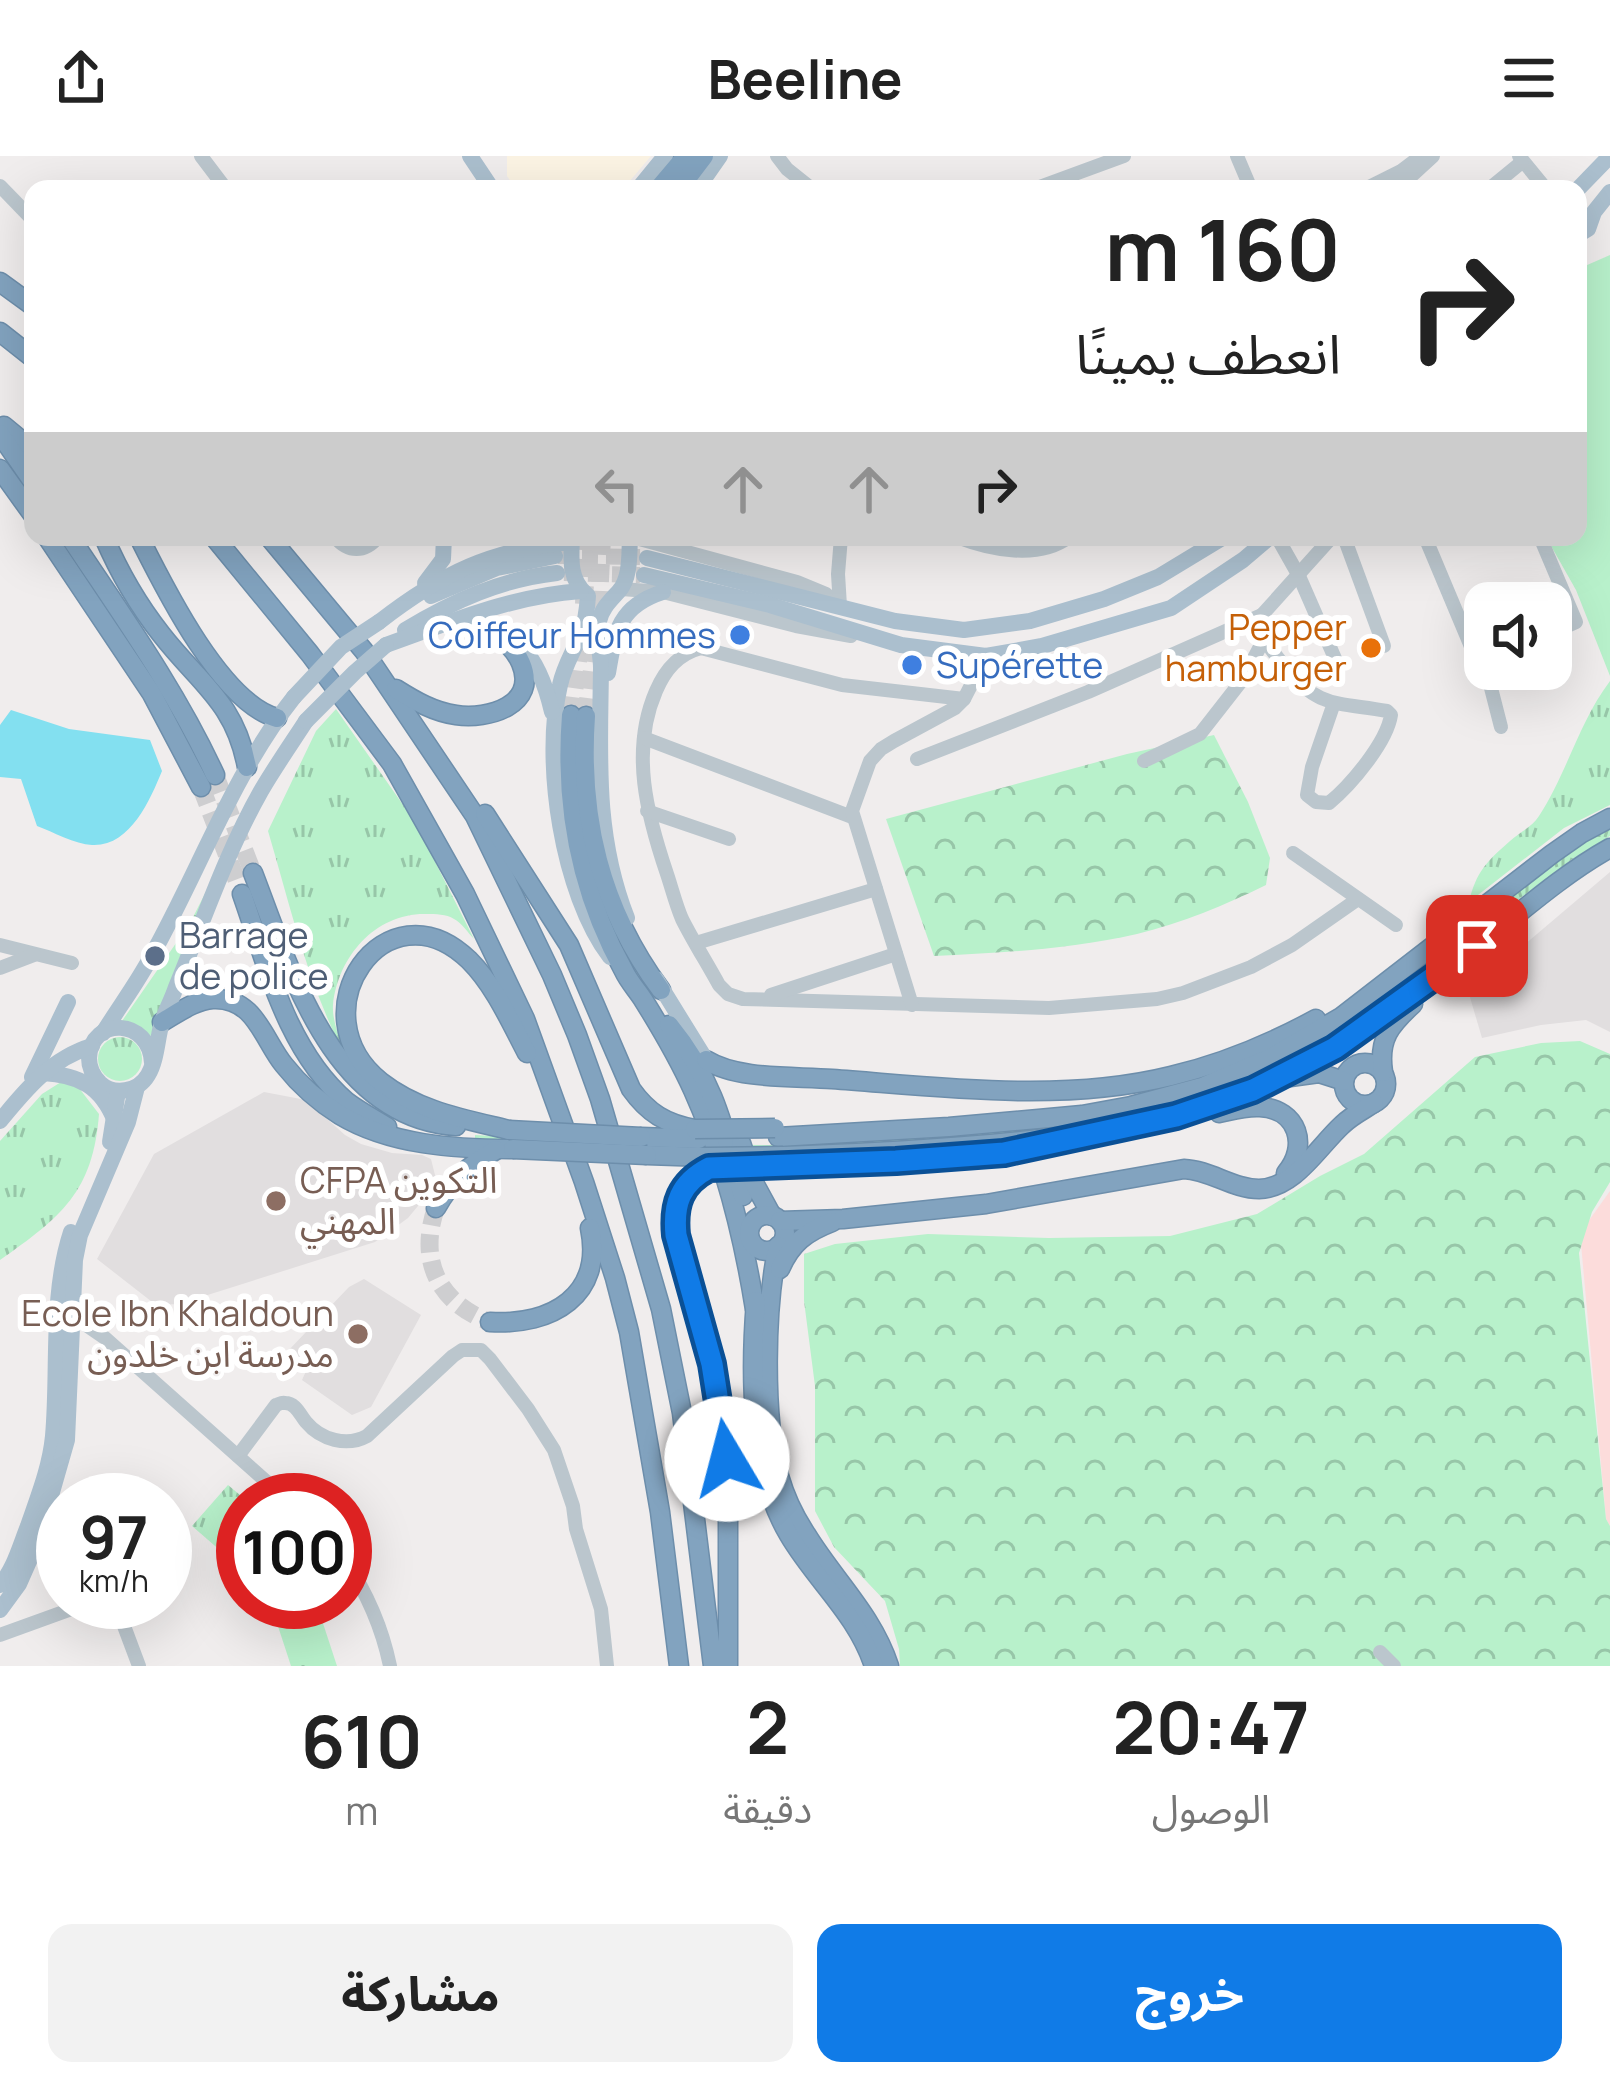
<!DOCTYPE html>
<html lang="ar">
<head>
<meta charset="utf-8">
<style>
  body { margin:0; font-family:Manrope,"Noto Sans Arabic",sans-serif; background:#f2f2f2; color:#222; direction:rtl; height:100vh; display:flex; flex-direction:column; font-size:45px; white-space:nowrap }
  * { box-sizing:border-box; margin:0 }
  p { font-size:39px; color:#767676 }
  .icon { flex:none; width:66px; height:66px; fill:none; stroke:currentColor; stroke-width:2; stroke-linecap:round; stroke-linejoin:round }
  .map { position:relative; height:1510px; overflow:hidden; direction:ltr }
  .panel { display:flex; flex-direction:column; background:#fff; flex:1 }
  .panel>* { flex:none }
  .hud { position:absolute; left:24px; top:24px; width:1563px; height:366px; border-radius:24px; box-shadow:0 12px 48px #0002; direction:rtl; background:#fff; color:#222; overflow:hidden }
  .controls { position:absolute; left:1464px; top:426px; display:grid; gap:24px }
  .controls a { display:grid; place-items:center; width:108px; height:108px; border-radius:24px; background:#fff; box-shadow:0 12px 48px #0002; font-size:60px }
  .speed { position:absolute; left:36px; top:1317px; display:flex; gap:24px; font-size:60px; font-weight:700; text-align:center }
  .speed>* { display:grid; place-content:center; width:156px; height:156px; border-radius:50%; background:#fff; box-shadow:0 12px 48px #0002; line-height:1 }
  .speed small { font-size:30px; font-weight:400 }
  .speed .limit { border:18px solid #d22; background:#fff; color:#111 }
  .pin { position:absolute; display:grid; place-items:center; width:102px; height:102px; color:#fff; margin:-51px; border-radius:24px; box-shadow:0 6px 18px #0006 }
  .me { position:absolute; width:132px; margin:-66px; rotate:352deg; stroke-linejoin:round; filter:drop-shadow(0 0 9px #0008) }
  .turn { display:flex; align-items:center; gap:42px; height:252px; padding:0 48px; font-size:54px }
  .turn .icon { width:156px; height:156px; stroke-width:2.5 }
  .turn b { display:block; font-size:84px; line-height:102px }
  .lanes { display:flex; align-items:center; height:114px; padding:0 48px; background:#0003; justify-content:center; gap:60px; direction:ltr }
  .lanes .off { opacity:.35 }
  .eta { display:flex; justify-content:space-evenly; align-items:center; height:204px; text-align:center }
  .eta b { font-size:72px; font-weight:700; line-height:84px }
  .action { display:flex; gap:24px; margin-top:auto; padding:24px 48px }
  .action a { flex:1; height:138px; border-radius:24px; background:#107be7; color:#fff; font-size:48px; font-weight:700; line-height:138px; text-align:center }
  .action a+a { background:#f2f2f2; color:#222 }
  header { display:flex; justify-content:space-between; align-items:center; height:156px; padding:0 48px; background:#fff; font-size:54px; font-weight:700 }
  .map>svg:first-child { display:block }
  .commercial { fill:#fcf4e4 }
  .education { fill:#e1dedf }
  .medical { fill:#fcdcdb }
  .grass { fill:url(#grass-tufts) }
  .forest { fill:url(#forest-crowns) }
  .garden { fill:#b8f1cb }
  .water { fill:#83e0f0 }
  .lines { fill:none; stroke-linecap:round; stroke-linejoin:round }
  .major-tunnel { stroke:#ceced0; stroke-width:16; stroke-dasharray:16 8; stroke-linecap:butt }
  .highway-tunnel { stroke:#ceced0; stroke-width:18; stroke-dasharray:18 9; stroke-linecap:butt }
  .highway-casing { stroke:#6d8eab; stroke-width:21 }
  .minor { stroke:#bbc6cd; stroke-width:14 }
  .major { stroke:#abbfce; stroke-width:16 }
  .highway { stroke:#82a3bf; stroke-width:18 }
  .highway-bridge-casing { stroke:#6d8eab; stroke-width:21; stroke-linecap:butt }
  .major-bridge { stroke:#abbfce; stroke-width:16 }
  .highway-bridge { stroke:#82a3bf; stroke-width:18 }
  .route-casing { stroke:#0a5096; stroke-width:30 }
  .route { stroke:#107be7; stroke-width:21 }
  .shop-dot { fill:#3f7fe0; stroke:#fff; stroke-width:4.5 }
  .food-dot { fill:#e8710a; stroke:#fff; stroke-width:4.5 }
  .service-dot { fill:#5c6f8a; stroke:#fff; stroke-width:4.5 }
  .education-dot { fill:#8d6e63; stroke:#fff; stroke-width:4.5 }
  .labels { text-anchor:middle; stroke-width:12; stroke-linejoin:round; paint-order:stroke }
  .food-label { font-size:36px; fill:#c56008; stroke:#fff; text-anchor:end }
  .shop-label { font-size:36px; fill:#366cbe; stroke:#fff; text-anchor:end }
  .service-label { font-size:36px; fill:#4e5e75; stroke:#fff; text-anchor:start }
  .education-label { font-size:36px; fill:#785e54; stroke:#fff; text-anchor:start }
</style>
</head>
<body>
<header><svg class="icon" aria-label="menu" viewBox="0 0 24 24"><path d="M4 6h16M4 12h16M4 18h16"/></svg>Beeline<svg class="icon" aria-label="share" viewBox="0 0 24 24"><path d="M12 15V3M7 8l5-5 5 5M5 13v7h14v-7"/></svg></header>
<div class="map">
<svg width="1610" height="1510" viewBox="0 0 1610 1510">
  <defs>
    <pattern id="grass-tufts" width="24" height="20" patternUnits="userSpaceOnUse" patternTransform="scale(3)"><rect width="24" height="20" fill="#b8f1cb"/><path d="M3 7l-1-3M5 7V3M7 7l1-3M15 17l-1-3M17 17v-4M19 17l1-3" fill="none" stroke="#97c6a8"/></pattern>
    <pattern id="forest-crowns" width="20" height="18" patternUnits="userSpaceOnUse" patternTransform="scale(3)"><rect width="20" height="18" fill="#b8f1cb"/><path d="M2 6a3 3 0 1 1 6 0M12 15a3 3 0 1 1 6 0" fill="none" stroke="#97c6a8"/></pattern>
  </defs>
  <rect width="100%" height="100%" fill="#f0eded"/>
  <!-- commercial -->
  <path class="commercial" d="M 507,0 L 651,0 L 623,33 L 516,33 L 507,20 Z"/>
  <!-- education -->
  <g class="education">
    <path d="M 1610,716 L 1610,876 L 1586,864 L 1541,869 L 1482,882 L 1469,838 L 1492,816 Z"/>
    <path d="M 264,936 L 306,944 L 345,979 L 361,988 L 392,997 L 422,999 L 431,1003 L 437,1027 L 408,1062 L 375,1086 L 179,1148 L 156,1149 L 97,1103 L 154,998 Z"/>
    <path d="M 364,1123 L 421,1159 L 371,1251 L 352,1259 L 302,1224 L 307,1213 L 287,1196 L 349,1131 Z"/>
  </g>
  <!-- medical -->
  <path class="medical" d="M 1610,1035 L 1610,1370 L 1606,1363 L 1580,1077 Z"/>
  <!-- grass -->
  <g class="grass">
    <path d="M 1610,525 L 1610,649 L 1564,672 L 1469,746 C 1476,716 1487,705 1510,685 C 1520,676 1532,671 1539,660 C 1567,617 1579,566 1610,525 Z"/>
    <path d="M 336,553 L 415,666 L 474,783 C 468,777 462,767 454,763 C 446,758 436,758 426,758 C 376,757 338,800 333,849 C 332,864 339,880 343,895 C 307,826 290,749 268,675 L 316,575 Z"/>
    <path d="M 247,655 L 150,881 L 122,865 L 190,767 Z"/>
    <path d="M 1610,673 L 1610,680 L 1571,704 L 1340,877 L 1265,917 L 1211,939 L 1122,963 L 1045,974 L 840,991 L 645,992 L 475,984 L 475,979 L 632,988 L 774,989 L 833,987 L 1135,956 L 1339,872 L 1577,691 Z"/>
    <circle cx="120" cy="903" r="22"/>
    <path d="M 61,926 L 79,932 L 99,958 C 93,1036 61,1061 0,1104 L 0,985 L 42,938 Z"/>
    <path d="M 228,1329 L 246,1344 L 243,1344 L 243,1404 L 237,1409 L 192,1370 Z"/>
    <path d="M 312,1446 L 316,1446 L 337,1510 L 291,1510 L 273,1455 L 298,1456 Z"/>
  </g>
  <!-- forest -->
  <g class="forest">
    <path d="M 1214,579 L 1248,646 L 1270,702 L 1266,729 C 1225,749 1182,767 1137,778 C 1071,793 1002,797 934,800 L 886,663 L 1127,598 Z"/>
    <path d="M 1580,885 L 1610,898 L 1610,1026 L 1592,1056 L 1579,1097 L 1606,1363 L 1610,1370 L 1610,1510 L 900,1510 L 899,1493 L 885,1445 L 834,1391 L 815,1355 L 815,1230 L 804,1145 L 804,1098 L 835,1088 L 928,1078 L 1049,1082 L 1170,1080 L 1257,1058 L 1320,1020 L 1364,998 L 1475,901 L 1541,887 Z"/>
  </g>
  <!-- garden -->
  <path class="garden" d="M 1610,99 L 1610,520 L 1576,434 L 1546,381 L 1578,381 L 1578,113 Z"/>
  <!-- water -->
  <path class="water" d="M 11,554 L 69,573 L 150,584 L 162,615 C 150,644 130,691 92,689 C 75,688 53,676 37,670 L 21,623 L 0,621 L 0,569 Z"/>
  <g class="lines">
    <!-- major-tunnel -->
    <g class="major-tunnel">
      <path d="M 558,400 L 640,401"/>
      <path d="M 564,417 L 640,419"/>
    </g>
    <!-- highway-tunnel -->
    <g class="highway-tunnel">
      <path d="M 584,448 L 587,381"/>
      <path d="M 571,559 L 581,482"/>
      <path d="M 586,560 L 598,467 L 602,381"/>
      <path d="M 215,619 L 253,717"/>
      <path d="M 201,631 L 242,738"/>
      <path d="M 436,1052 C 418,1104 438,1147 490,1166"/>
    </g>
    <!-- highway casing -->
    <g class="highway-casing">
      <g id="highway">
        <path d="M 658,33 L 686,0"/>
        <path d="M 679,33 L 704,0"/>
        <path d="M 0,126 L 33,150"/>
        <path d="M 0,176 L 33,202"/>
        <path d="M 4,270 L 33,294"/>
        <path d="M 0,278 L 33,326"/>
        <path d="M 0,313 L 33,359"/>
        <path d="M 47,381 L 152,538 L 201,631"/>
        <path d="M 70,381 C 121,458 176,534 215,619"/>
        <path d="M 104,381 C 119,416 138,449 161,478 C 199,527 235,546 247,611"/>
        <path d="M 139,381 C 164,431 221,547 277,562"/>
        <path d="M 214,381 L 310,498 L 392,608 L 465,738 L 525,863 L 584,1026 L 615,1122 L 629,1176 L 660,1356 L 679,1510"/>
        <path d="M 269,381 L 364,495 L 475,660 L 552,819 L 577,879 L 600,943 L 661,1153 L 682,1257 L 713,1510"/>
        <path d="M 396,533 C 415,545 434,556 456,559 C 488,564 539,549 521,507 C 515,493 502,482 490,472"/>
        <path d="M 571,559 C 564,649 580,736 624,815 C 629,826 638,835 644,845 C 662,874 679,903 693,934 C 724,1003 743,1078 755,1153"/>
        <path d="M 586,560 C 579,661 600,752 661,834"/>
        <path d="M 485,658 L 569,789 L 631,933 C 648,957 666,968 695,973"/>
        <path d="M 253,717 C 290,813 332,962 456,970"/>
        <path d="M 242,738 C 267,809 287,895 347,946 C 359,955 374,963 387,971"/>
        <path d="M 162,866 C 178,857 195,844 213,843 C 255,841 263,883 284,909 C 299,928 319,946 340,959 C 390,989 455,993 513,993"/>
        <path d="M 669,869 C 715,925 724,973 743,1040"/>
        <path d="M 706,904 C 738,924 794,920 832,923 C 942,931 1062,947 1171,920 C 1222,908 1270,888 1316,863"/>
        <circle cx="1365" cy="928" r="21"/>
        <path d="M 1383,916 C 1378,883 1390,869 1413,848"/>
        <path d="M 1290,921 L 1319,917 L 1344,925"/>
        <path d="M 1219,957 C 1233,954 1246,950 1260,951 C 1298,953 1309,990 1286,1017"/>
        <path d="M 509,974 C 464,963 418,955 381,926 C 294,857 386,724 469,804 C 495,830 510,865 527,897"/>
        <path d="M 641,981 L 699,983"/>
        <path d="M 778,981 L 949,971 L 1082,959 L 1131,950 L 1202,931 L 1270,902 L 1341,861 L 1552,698 L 1582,677 L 1610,662"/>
        <path d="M 741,987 L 754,1027 L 772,1060"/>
        <path d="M 647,999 L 705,1001"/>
        <path d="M 783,1000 C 844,998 905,995 965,990 C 1096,980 1224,961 1338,889 C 1386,859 1434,824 1479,789 C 1522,755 1562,719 1610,692"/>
        <path d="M 708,1012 L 689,1025 L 681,1035 L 675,1062 L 679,1093 L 712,1208 L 724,1277 L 728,1329 L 728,1510"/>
        <path d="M 436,1052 C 451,1025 469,1009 496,994"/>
        <circle cx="767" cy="1077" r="18"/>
        <path d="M 780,1065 L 843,1063 L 986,1048 L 1184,1013 C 1210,1014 1233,1033 1259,1033 C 1295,1032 1318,991 1342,969 C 1351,960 1363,954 1374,947"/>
        <path d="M 778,1090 C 765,1152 763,1259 779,1320 C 785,1341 794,1360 806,1378 C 834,1424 872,1458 889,1510"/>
        <path d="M 780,1113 C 791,1087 806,1076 832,1066"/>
        <path d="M 756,1145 C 750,1219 750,1313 789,1379 C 816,1425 857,1458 874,1510"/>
        <path d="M 490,1166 C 552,1170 604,1139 590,1072"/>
      </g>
    </g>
    <!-- minor -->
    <g class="minor">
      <path d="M 201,0 L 226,33"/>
      <path d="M 777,0 L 787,13 L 812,33"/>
      <path d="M 1237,0 L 1251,33"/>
      <path d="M 1519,0 L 1546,33"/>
      <path d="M 0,30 L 33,64"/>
      <path d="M 1034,33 L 1124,0"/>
      <path d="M 1365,33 L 1401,15 L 1421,0"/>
      <path d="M 1397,33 L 1433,0"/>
      <path d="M 1489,33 L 1522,6"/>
      <path d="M 335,381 C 348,397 365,397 378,381"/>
      <path d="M 632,381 L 797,426 L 826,438 L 840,450"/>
      <path d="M 957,381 C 990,394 1039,404 1069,381"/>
      <path d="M 1277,381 L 1299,420 L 1337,507"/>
      <path d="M 1332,381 L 1262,459 C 1263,489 1267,487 1284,510 C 1318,553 1338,546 1387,555 L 1391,559 C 1387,586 1351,629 1329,647 L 1316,646 L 1307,639 L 1312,611 L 1334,547"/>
      <path d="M 1344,381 L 1384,490"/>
      <path d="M 1425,381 L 1472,493 L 1491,532 L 1501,571"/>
      <path d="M 1540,381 L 1576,466 L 1551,477"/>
      <path d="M 621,433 L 663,436 L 796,470 L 851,480"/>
      <path d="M 840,450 L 838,418 L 841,381"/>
      <path d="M 964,543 L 842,529 L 701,492 C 678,498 665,514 656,535 C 630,595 647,659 667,718 C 672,733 676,749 682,763 C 693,785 707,807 719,829 L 728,838 L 743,843 L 1049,852 L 1157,843 L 1183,837 L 1251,811 L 1292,789 L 1358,743"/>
      <path d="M 644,582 L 852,661"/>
      <path d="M 917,603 L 1088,536 L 1262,459"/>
      <path d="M 1144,605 L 1200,578 L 1243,523 L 1263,485"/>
      <path d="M 647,655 L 729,683"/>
      <path d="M 1293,697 L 1396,769"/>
      <path d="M 696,787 L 876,733"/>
      <path d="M 0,789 L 72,807"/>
      <path d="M 0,812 L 34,799"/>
      <path d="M 771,839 L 896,798"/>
      <path d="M 912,849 L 852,655 L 870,605 L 881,593 L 894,585 L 955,552 L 964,543 L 986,500"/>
      <path d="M 73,1160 L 105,1182 L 287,1344"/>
      <path d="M 238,1300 L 276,1249 C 279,1248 282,1246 285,1247 C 296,1247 300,1259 306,1266 C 321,1284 347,1291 367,1280 L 453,1200 L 462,1194 L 481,1194 L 490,1203 L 528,1253 L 554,1294 L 573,1350 L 576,1373 L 601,1453 L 607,1510"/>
      <path d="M 345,1404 C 367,1437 382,1471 390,1510"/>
      <path d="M 115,1446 L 139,1510"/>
      <path d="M 0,1479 L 91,1446"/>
      <path d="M 1380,1496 L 1394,1510"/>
    </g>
    <!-- major -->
    <g class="major">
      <path d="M 470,0 L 492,33"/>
      <path d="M 638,33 L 665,0"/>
      <path d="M 697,33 L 720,0"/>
      <path d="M 1578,33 L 1610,0"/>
      <path d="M 1578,79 L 1588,73 L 1594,56 L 1610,36"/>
      <path d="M 572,381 C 571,403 569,423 586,438"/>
      <path d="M 647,402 L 895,465 L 964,474 L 1030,465 L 1104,443 L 1158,421 L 1224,381"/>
      <path d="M 644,419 L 770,449 L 901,489 L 986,500 L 1042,490 L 1171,452 L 1243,404 L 1270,381"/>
      <path d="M 425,427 L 443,403 L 444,381"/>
      <path d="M 431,440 L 497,412 L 555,400"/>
      <path d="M 588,440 C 587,453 586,465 581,477 C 574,495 564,510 560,529 C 542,605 562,738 610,801"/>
      <path d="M 379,466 C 442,417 492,393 572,386"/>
      <path d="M 453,469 C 516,466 539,500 552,556"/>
      <path d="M 405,474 C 453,445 502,423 557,417"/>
      <path d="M 386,489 C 451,466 511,440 581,435"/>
      <path d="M 608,517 C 615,475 619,450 663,436"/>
      <path d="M 627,762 C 594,678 600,599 601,512 C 601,496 595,481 599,465 C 602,452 610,445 619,435 C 631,421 629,398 630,381"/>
      <path d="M 656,823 L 706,904"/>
      <path d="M 103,877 C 119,851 138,826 152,799 C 200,713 233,618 294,541"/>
      <path d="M 152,907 C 150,862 91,860 89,902 C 89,911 93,920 100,927 C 114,940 138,936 148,919 C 157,904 157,883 162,866 C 166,854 172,843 176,831 C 203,766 226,697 261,635 C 275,611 291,588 306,565"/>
      <path d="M 43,917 C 79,919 101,930 115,965"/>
      <path d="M 32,921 L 68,846"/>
      <path d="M 0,965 C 26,933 52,902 92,890"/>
      <path d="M 110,986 L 118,935"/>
      <path d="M 0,1429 C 14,1413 20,1390 28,1370 C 38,1341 50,1311 53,1280 C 59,1213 50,1140 71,1076"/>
      <path d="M 0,1454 L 19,1428 L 38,1385 L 67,1284 L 75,1104 L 80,1079 L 128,966 L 137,931"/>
    </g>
    <!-- highway -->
    <use href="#highway" class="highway"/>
    <!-- highway-bridge casing -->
    <g class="highway-bridge-casing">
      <g id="highway-bridge">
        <path d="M 695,973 L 775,972"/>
        <path d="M 509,974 L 641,981"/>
        <path d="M 513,993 L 647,999"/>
        <path d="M 705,1001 L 783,1000"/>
      </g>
    </g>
    <!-- major-bridge -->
    <g class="major-bridge">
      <path d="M 294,541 L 341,491 L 379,466"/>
      <path d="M 306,565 L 355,516 L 386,489"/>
    </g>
    <!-- highway-bridge -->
    <use href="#highway-bridge" class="highway-bridge"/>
  </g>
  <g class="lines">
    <!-- route casing -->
    <g class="route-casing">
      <path id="route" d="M 727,1303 L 712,1208 L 676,1079 C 673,1048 680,1027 709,1012 L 896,1005 L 1004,997 L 1176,960 L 1253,934 L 1335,892 L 1477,790"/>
    </g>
    <!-- route -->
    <use href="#route" class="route"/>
  </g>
  <!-- markers -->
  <g class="shop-dot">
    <circle cx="740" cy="479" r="12"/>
    <circle cx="912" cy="509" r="12"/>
  </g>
  <circle class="food-dot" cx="1371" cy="492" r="12"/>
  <circle class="service-dot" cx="155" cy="800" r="12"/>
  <g class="education-dot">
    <circle cx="276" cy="1045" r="12"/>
    <circle cx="358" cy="1178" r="12"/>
  </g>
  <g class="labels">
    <!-- food labels -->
    <g class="food-label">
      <text x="1347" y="484">Pepper<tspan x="1347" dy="41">hamburger</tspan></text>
    </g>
    <!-- shop labels -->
    <g class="shop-label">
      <text x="716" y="492">Coiffeur Hommes</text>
      <text x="936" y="522" text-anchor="start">Supérette</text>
    </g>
    <!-- service labels -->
    <g class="service-label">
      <text x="179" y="792">Barrage<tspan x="179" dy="41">de police</tspan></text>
    </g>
    <!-- education labels -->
    <g class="education-label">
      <text x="300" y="1037">CFPA التكوين<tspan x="300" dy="41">المهني</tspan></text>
      <text x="334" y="1170" text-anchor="end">Ecole Ibn Khaldoun<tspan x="334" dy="41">مدرسة ابن خلدون</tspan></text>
    </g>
  </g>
</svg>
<div class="controls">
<a><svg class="icon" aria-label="sound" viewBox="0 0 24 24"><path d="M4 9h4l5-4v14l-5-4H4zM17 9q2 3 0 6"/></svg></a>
</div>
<div class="speed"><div>97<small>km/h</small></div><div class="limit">100</div></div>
<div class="pin" style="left:1477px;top:790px;background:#d93025"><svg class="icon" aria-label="arrive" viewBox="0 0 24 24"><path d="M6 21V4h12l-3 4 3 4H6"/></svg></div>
<svg class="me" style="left:727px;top:1303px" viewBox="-20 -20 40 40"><circle r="19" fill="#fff"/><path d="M0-13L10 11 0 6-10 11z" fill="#107be7"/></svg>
<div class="hud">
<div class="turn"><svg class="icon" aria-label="right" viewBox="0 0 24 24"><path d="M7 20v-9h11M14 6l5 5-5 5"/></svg><div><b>160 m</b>انعطف يمينًا</div></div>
<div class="lanes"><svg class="icon off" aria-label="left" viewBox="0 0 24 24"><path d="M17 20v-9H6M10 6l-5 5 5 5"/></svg><svg class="icon off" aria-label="ahead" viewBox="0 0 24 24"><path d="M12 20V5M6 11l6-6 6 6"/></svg><svg class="icon off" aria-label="ahead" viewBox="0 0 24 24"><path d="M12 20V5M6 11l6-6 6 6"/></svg><svg class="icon" aria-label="right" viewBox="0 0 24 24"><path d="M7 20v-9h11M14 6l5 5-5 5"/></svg></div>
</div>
</div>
<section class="panel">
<div class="eta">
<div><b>20:47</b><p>الوصول</p></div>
<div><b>2</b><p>دقيقة</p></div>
<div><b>610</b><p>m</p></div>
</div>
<div class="action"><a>خروج</a><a>مشاركة</a></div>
</section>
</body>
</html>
